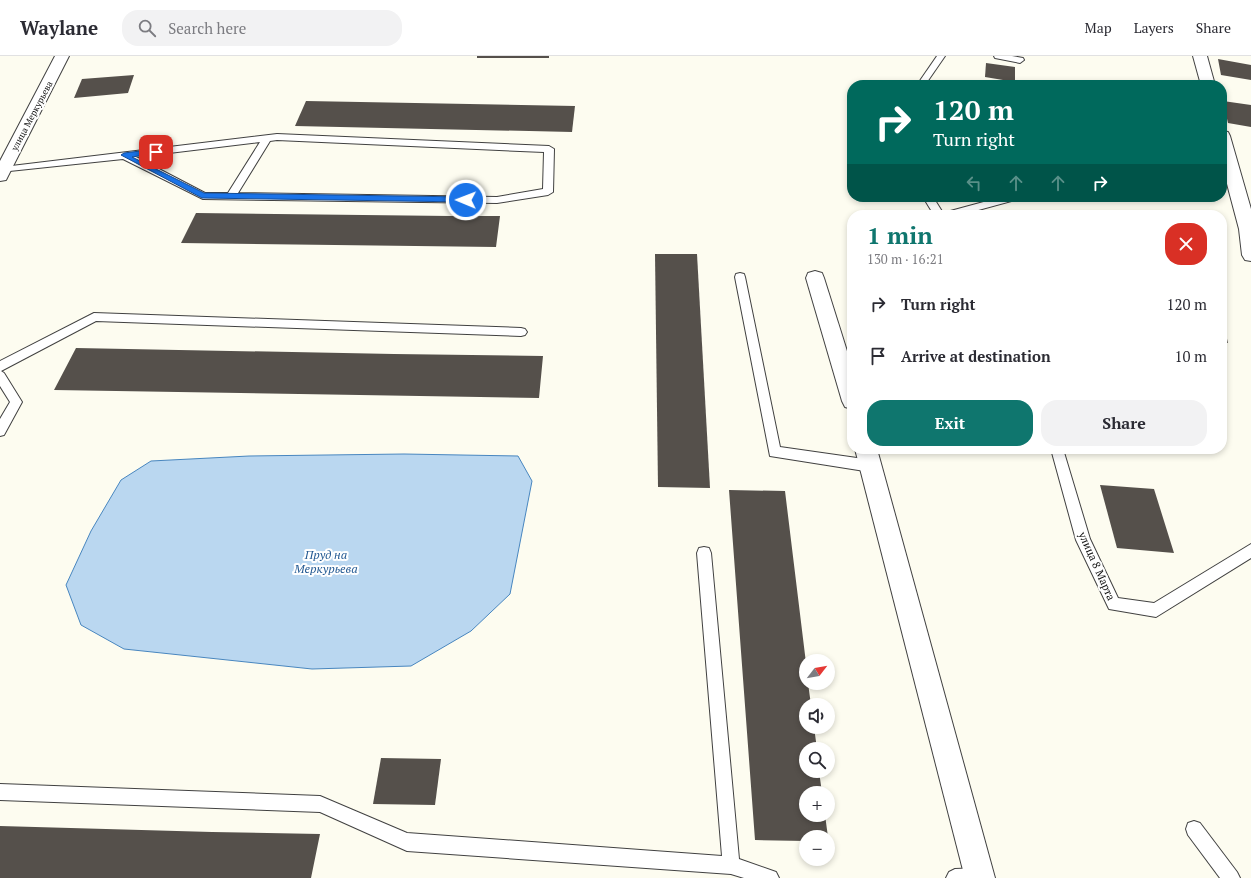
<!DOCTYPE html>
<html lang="en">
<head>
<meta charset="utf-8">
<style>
  body { margin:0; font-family:"PT Serif",serif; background:#f2f2f3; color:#2b2b33; height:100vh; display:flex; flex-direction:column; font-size:15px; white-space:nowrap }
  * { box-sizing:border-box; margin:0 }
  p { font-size:13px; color:#7c7c81 }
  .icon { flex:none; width:22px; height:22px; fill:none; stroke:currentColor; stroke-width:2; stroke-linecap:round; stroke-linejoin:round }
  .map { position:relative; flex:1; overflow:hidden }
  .side { position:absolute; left:847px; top:154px; width:380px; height:244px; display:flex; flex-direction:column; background:#fff; border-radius:16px; box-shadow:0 2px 6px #0003 }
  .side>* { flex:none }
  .banner { position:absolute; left:847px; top:24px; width:380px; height:122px; border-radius:16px; box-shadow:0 2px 6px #0003; background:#00695c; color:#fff; overflow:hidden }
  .needle { width:26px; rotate:59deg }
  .fabs { position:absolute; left:799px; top:598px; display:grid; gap:8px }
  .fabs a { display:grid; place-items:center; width:36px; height:36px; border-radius:50%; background:#fff; box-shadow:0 2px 6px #0003; font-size:20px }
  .pin { position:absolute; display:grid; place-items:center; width:34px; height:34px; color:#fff; margin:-17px; border-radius:8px; box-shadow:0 2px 6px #0006 }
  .me { position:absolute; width:44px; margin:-22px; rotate:271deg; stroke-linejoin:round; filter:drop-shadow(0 0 3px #0008) }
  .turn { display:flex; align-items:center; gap:14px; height:84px; padding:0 20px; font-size:18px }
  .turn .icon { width:52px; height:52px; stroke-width:2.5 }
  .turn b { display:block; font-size:28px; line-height:34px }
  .lanes { display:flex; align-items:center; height:38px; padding:0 20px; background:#0003; justify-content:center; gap:20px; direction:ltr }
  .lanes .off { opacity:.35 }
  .round { display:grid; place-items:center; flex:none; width:42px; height:42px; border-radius:16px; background:#f2f2f3 }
  .summary { display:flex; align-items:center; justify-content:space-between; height:68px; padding:0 20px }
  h1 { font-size:24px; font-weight:700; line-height:30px; color:#0f766e }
  .cta { display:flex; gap:8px; margin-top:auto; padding:8px 20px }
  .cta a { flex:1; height:46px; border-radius:16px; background:#0f766e; color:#fff; font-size:16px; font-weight:700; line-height:46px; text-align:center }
  .cta a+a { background:#f2f2f3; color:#2b2b33 }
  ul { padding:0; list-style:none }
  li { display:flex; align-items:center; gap:12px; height:52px; padding:0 20px }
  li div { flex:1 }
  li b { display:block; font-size:15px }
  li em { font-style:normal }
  header { display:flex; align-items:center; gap:24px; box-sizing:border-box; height:56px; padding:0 20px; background:#fff; border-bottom:1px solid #e1e1e2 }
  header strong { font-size:19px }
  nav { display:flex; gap:22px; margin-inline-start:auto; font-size:14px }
  .search { width:280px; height:36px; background:#f2f2f3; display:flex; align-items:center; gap:10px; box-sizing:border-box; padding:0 14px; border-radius:16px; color:#7c7c81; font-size:15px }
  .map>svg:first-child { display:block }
  .water { fill:#bad7f0; stroke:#4886bf }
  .building { fill:#55504b }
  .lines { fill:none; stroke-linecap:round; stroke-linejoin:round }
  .service-casing { stroke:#414141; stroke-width:2 }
  .minor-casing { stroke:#414141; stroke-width:2 }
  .service { fill:#fff; fill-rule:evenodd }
  .minor { fill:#fff; fill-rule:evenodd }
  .route { fill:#1a73e8; stroke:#114b97 }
  .labels { text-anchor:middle; stroke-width:4; stroke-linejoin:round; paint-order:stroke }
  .far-street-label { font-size:9px; fill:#0e0e0e; stroke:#fff }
  .street-label { font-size:11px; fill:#0e0e0e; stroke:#fff }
  .water-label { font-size:12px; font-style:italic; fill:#245a93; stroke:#fff }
</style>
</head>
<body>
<header>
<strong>Waylane</strong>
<div class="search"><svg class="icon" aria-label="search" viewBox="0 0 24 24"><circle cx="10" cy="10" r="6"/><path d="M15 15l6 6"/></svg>Search here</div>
<nav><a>Map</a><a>Layers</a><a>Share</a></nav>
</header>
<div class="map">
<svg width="1251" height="822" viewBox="0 0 1251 822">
  <rect width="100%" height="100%" fill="#fdfcf0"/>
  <!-- water -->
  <path class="water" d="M 404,398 L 518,400 L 532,425 L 510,538 L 471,575 L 411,610 L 312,613 L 124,593 L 81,569 L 66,529 L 91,475 L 121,424 L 151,405 L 249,400 Z"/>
  <!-- building -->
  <g class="building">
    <rect x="477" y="0" width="72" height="2"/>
    <path d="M 1218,3 L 1251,9 L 1251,24 L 1221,19 Z"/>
    <path d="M 986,7 L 1015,11 L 1015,26 L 985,21 Z"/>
    <path d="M 134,19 L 128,37 L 74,42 L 82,23 Z"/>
    <path d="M 306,45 L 575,50 L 572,76 L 295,70 Z"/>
    <path d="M 1223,45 L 1251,49 L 1251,71 L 1228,67 Z"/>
    <path d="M 196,157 L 450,160 L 500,160 L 496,191 L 181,187 Z"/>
    <path d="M 655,198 L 697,198 L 710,432 L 658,431 Z"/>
    <path d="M 1222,266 L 1223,266 L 1228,287 L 1222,286 Z"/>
    <path d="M 76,292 L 394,298 L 543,300 L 539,342 L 54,334 Z"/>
    <path d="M 1100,429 L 1154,433 L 1174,497 L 1117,492 Z"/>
    <path d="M 729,434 L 785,435 L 806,607 L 806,627 L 808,627 L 811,649 L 806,649 L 806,671 L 814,671 L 817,693 L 806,693 L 806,715 L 819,715 L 822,737 L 806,737 L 806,759 L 825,759 L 828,781 L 806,781 L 806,785 L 755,784 Z"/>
    <path d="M 381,702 L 441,703 L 435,749 L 373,748 Z"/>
    <path d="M 0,770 L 212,776 L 320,778 L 311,822 L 0,822 Z"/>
  </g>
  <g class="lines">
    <!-- service casing -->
    <g class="service-casing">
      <g id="service">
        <path d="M 937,0 L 945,0 L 925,29 L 917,29 Z"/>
        <path d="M 994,0 L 1012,0 L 1023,2 L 1024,4 L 1020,7 L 995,2 Z"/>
        <path d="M 277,78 L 549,90 L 554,93 L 553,136 L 548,139 L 497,147 L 203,143 L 123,103 L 0,116 L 0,112 L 3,111 ZM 277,84 L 544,96 L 543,133 L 497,141 L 238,137 L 270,85 ZM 260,86 L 228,137 L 205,137 L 136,101 Z"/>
        <path d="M 923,141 L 933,141 L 943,157 L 1002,141 L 1020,141 L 1019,143 L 960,159 L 934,159 Z"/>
        <path d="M 740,217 L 744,218 L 745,221 L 780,391 L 871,404 L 876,406 L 877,410 L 876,414 L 871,416 L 770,400 L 735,221 L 736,218 Z"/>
        <path d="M 94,257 L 521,272 L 525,273 L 527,276 L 525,279 L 521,280 L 96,265 L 1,315 L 4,317 L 22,346 L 4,379 L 0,380 L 0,363 L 10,346 L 0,330 L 0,305 Z"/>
        <path d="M 1051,393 L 1063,393 L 1090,483 L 1118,542 L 1154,547 L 1251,488 L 1251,502 L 1156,561 L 1109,553 L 1076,484 Z"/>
        <path d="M 704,491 L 709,492 L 711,497 L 739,803 L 776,816 L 779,822 L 744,822 L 731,818 L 407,795 L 320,756 L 0,744 L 0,728 L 320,740 L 407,777 L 722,800 L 697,497 L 699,492 Z"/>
        <path d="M 1194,765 L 1200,767 L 1237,816 L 1240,822 L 1220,822 L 1188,779 L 1186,773 L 1188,767 Z"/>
        <path d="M 980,812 L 986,815 L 988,822 L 946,822 L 949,816 L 955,813 Z"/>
      </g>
    </g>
    <!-- minor casing -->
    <g class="minor-casing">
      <g id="minor">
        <path d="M 55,0 L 69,0 L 8,120 L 6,124 L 0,125 L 0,105 Z"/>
        <path d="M 1193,0 L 1207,0 L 1215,29 L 1201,29 Z"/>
        <path d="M 1222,75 L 1228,76 L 1230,80 L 1251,153 L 1251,205 L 1245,204 L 1242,199 L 1239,173 L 1222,109 Z"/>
        <path d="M 815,215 L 822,217 L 824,222 L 852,311 L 852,353 L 845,351 L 842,345 L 806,222 L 808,217 Z"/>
        <path d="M 855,393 L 877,393 L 995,822 L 965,822 Z"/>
      </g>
    </g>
    <!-- service -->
    <use href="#service" class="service"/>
    <!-- minor -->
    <use href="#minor" class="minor"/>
  </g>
  <!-- route -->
  <path class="route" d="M 156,93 L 158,94 L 158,97 L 132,101 L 204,137 L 466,141 L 470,144 L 466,146 L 202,142 L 121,99 L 124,97 Z"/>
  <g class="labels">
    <!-- far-street labels -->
    <g class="far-street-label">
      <text transform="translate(32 60) rotate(-62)" y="3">улица Меркурьева</text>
    </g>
    <!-- street labels -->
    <g class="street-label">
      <text transform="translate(1097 510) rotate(66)" y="4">улица 8 Марта</text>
    </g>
    <!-- water labels -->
    <g class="water-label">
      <text x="326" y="503">Пруд на<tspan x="326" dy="14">Меркурьева</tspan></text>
    </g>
  </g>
</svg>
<div class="fabs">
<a><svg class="needle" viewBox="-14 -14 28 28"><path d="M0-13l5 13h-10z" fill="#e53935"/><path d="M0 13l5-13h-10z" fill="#7c7c81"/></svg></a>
<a><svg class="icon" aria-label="sound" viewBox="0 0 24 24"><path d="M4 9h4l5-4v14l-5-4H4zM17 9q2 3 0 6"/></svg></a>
<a><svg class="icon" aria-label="search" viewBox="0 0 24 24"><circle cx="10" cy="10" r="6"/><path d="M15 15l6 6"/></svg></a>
<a>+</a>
<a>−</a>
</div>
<div class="pin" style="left:156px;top:96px;background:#d93025"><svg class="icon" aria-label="arrive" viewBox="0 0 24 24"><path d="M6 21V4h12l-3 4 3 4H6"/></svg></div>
<svg class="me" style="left:466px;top:144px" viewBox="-20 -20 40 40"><circle r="17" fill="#1a73e8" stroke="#fff" stroke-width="3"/><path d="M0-11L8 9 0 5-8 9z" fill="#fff"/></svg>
<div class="banner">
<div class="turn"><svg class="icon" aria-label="right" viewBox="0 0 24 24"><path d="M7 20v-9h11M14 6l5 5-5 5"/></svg><div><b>120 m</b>Turn right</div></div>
<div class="lanes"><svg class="icon off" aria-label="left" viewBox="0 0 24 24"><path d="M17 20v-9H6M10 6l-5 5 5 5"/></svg><svg class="icon off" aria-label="ahead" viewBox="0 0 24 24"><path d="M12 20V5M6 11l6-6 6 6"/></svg><svg class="icon off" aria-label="ahead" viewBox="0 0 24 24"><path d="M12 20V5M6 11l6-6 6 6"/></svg><svg class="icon" aria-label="right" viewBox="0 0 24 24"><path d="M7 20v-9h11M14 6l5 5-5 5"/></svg></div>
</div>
<section class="side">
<div class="summary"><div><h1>1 min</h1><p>130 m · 16:21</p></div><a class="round" style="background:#d93025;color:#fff"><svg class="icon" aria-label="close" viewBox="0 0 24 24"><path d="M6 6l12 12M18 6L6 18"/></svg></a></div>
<ul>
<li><svg class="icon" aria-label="right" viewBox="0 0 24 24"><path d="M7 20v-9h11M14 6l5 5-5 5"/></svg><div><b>Turn right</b></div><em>120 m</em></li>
<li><svg class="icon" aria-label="arrive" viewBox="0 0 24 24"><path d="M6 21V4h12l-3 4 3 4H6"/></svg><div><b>Arrive at destination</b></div><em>10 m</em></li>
</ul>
<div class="cta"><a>Exit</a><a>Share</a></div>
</section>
</div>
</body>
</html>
